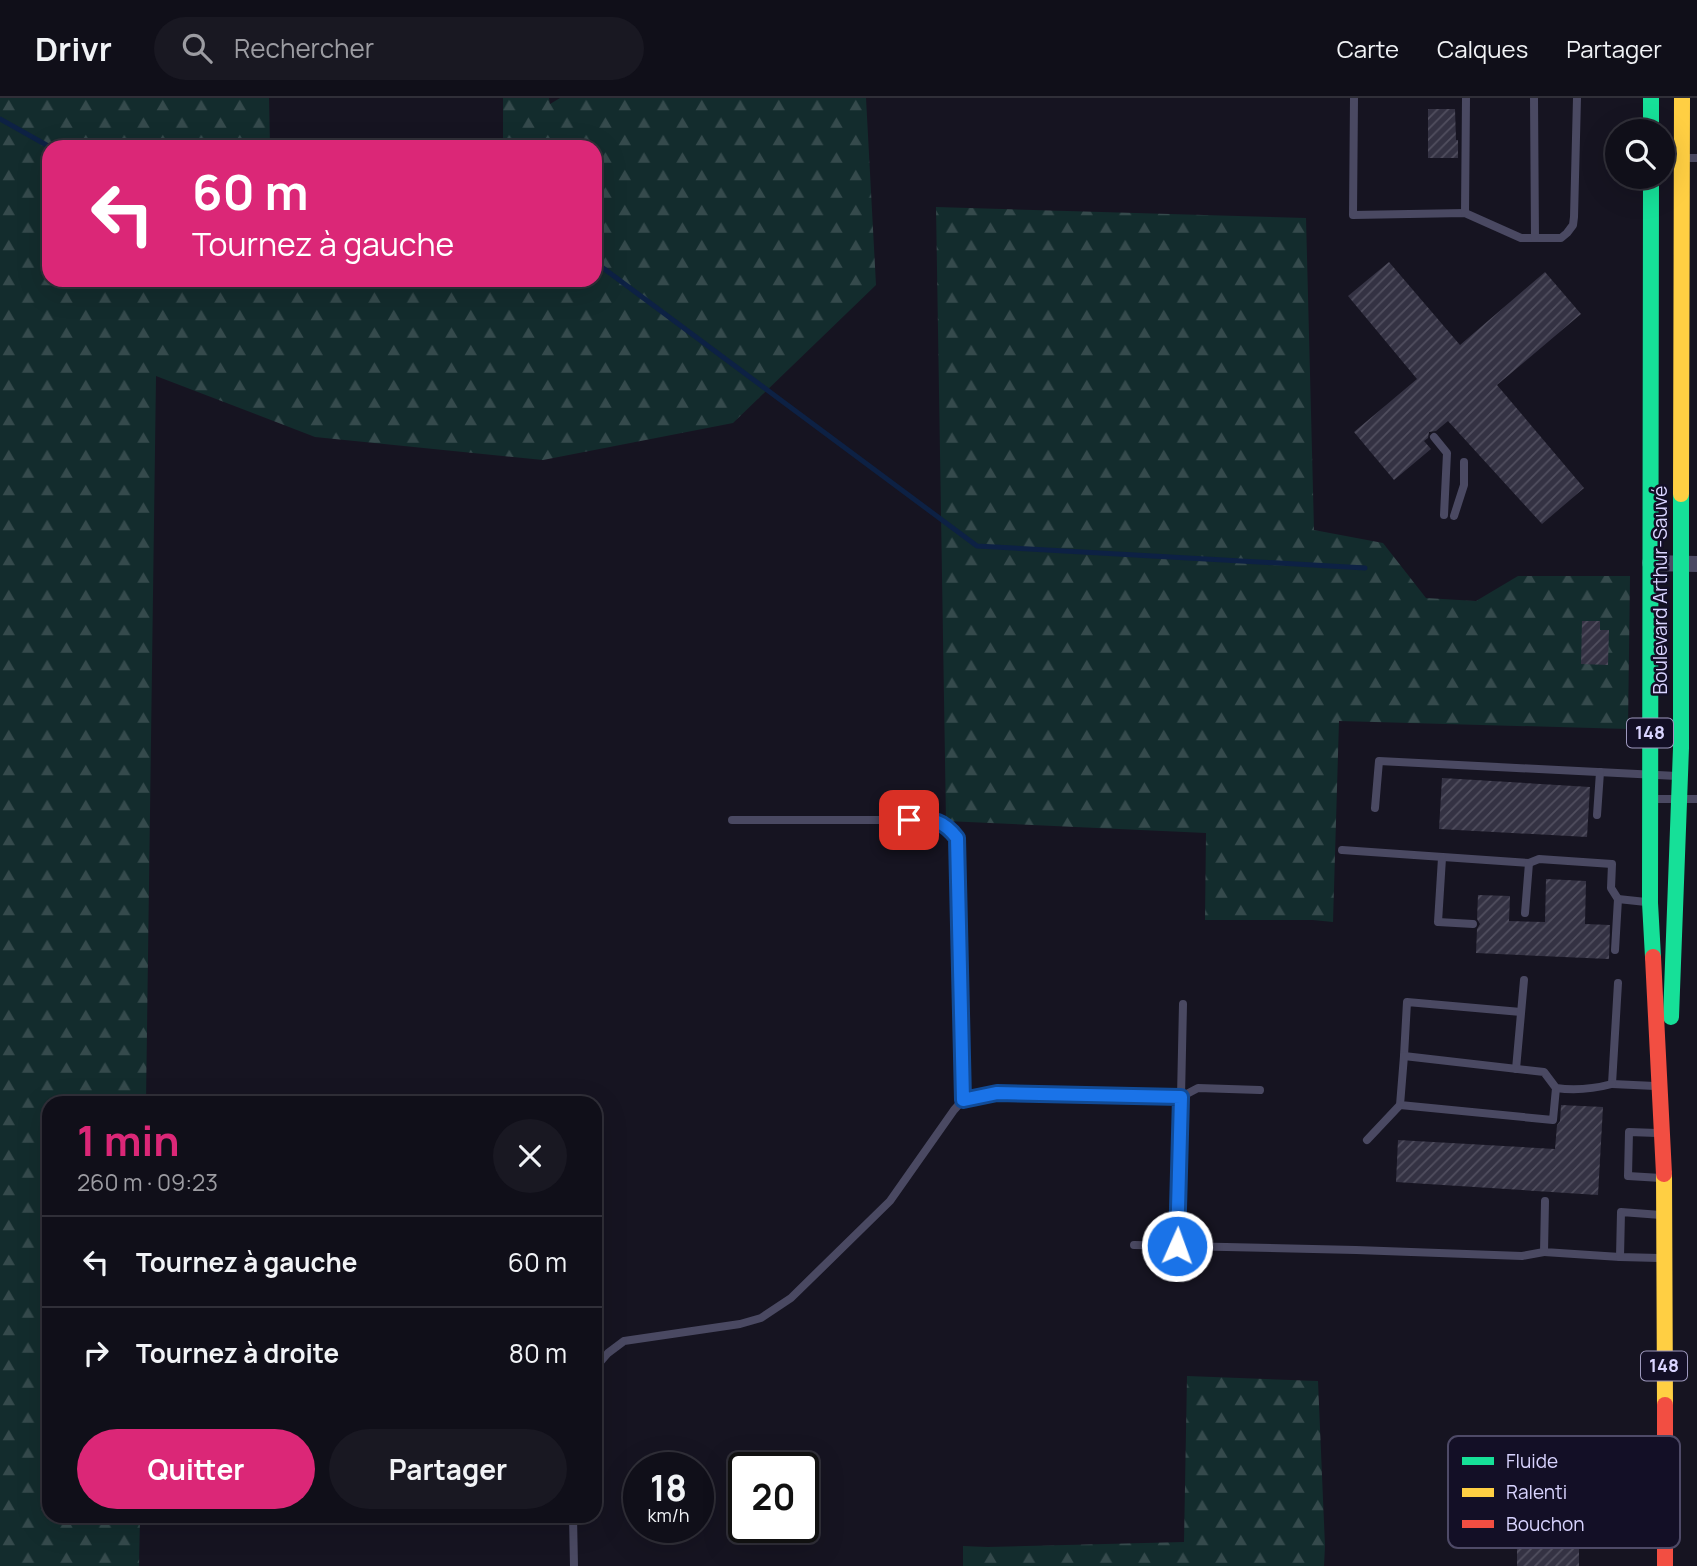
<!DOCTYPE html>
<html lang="fr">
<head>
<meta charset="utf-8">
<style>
  body { margin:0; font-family:Manrope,sans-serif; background:#191822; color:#f1f3f6; height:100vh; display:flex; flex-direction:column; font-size:26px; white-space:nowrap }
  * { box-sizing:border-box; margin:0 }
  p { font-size:23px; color:#9c9ca2 }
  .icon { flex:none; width:38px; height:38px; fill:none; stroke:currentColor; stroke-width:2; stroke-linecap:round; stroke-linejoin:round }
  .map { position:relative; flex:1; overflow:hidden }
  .side { position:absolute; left:42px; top:998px; width:560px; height:427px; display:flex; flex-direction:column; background:#100f19; border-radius:21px; box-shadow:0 7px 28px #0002,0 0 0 2px #302f38 }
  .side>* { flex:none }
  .banner { position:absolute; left:42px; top:42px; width:560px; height:147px; border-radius:21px; box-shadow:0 7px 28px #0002,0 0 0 2px #302f38; background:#db2777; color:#fff; overflow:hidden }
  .tools { position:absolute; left:1605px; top:21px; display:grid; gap:14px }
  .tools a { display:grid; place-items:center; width:70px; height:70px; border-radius:50%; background:#100f19; box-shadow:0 7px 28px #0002,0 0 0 2px #302f38; font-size:35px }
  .speed { position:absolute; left:623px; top:1354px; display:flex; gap:14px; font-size:35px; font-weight:700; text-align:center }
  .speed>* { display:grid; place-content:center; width:91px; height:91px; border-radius:50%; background:#100f19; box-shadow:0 7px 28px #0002,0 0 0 2px #302f38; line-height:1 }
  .speed small { font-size:18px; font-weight:400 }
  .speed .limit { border:4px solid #111; border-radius:10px; background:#fff; color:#111 }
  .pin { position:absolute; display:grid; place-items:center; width:60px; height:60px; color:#fff; margin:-30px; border-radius:14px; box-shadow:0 4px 10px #0006 }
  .me { position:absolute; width:77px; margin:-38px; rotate:2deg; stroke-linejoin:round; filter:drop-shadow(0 0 5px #0008) }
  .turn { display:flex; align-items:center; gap:24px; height:147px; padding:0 35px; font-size:32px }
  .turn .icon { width:91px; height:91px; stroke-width:2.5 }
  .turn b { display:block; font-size:49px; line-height:60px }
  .round { display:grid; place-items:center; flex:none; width:74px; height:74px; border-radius:37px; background:#191822 }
  .head { display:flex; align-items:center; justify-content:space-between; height:119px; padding:0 35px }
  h1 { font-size:42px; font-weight:700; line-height:52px; color:#db2777 }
  .button { display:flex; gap:14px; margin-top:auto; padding:14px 35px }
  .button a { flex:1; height:80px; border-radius:42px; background:#db2777; color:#fff; font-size:28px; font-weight:700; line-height:80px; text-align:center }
  .button a+a { background:#191822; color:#f1f3f6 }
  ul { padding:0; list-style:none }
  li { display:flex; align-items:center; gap:21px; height:91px; padding:0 35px; border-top:2px solid #302f38 }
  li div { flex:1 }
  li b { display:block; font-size:26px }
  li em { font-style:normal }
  header { display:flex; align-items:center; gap:42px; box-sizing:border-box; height:98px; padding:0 35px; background:#100f19; border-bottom:2px solid #302f38 }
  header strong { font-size:33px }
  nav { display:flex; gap:38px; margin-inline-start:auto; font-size:24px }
  .search { width:490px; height:63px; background:#191822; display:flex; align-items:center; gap:18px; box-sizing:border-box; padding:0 24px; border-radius:38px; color:#9c9ca2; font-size:26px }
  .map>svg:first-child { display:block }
  .forest { fill:url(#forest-firs) }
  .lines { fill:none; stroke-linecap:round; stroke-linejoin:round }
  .stream { stroke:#0d2144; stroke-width:5 }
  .building { fill:url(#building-hatch) }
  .lane { stroke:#4a4962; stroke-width:8 }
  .street { stroke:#4a4962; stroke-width:16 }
  .fast { stroke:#16e098; stroke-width:16 }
  .slow { stroke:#ffcf43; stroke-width:16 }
  .jam { stroke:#f24e42; stroke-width:16 }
  .route-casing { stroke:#114b97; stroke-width:18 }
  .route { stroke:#1a73e8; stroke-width:12 }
  .labels { text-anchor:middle; stroke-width:5; stroke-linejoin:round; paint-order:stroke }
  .shield { fill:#130f26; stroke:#9e99be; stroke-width:2 }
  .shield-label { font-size:18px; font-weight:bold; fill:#d9d4ff }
  .street-label { font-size:19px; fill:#d9d4ff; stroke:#130f26 }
  .key { fill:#130f26; stroke:#4e4a67; stroke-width:2 }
  .key-label { font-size:19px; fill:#d9d4ff }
</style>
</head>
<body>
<header>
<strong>Drivr</strong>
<div class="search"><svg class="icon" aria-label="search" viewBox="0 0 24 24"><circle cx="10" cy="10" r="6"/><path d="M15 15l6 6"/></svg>Rechercher</div>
<nav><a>Carte</a><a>Calques</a><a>Partager</a></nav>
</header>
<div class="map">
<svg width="1697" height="1468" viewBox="0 0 1697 1468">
  <defs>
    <pattern id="forest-firs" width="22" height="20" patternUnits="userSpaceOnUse" patternTransform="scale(1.75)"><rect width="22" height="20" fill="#132c2d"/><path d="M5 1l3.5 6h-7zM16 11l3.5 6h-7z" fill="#354a4c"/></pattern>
    <pattern id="building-hatch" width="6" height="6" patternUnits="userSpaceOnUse" patternTransform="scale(1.75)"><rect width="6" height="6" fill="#343243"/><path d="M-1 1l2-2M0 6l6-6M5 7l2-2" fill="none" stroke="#514f5f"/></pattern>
  </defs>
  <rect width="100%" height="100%" fill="#161421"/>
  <!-- forest -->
  <g class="forest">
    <path d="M 0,0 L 269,0 L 270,49 L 49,49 L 49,182 L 595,182 L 595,49 L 493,49 L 503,48 L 503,0 L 549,0 L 550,6 L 560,0 L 866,0 L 876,187 L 733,325 L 543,362 L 315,339 L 156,278 L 146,1004 L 49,1004 L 49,1418 L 140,1418 L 139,1468 L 0,1468 Z"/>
    <path d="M 936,109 L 1306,120 L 1314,432 L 1383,445 L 1426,500 L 1476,503 L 1518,478 L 1630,478 L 1628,631 L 1339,623 L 1333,824 L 1313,822 L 1205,822 L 1206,735 L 946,723 Z"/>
    <path d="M 1187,1278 L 1318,1283 L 1325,1448 L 1324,1468 L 963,1468 L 963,1448 L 988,1449 L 1184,1444 Z"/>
  </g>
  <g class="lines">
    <!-- stream -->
    <g class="stream">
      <path d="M 0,21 L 50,49"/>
      <path d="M 595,164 L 977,448 L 1365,470"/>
    </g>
  </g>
  <!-- building -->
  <g class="building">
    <path d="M 1428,11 L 1455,11 L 1456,42 L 1458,42 L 1458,60 L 1428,60 Z"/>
    <path d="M 1389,164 L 1460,247 L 1545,174 L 1581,216 L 1497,287 L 1584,390 L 1542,426 L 1448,323 L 1436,333 L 1429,334 L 1428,340 L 1424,343 L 1431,351 L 1394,382 L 1354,334 L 1417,281 L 1348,198 Z"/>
    <path d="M 1582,523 L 1600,523 L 1600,532 L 1609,532 L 1608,567 L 1581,566 Z"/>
    <path d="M 1442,680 L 1590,689 L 1587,739 L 1439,731 Z"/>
    <path d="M 1546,781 L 1586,783 L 1585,826 L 1610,827 L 1609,861 L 1476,855 L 1477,831 L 1480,826 L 1477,821 L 1478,797 L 1510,798 L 1509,823 L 1545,824 Z"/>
    <path d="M 1561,1007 L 1603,1009 L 1598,1097 L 1396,1084 L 1398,1042 L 1555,1051 L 1557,1027 L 1560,1023 Z"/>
    <rect x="1517" y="1366" width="62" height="102"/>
  </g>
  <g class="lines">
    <!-- lane -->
    <g class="lane">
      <path d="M 1354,0 L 1353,117 L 1465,115 L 1521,140 L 1561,140 L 1567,135 L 1573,127 L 1574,119 L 1577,0"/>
      <path d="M 1534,0 L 1535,140"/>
      <path d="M 1662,60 L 1697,60"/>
      <path d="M 1465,115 L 1466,0"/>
      <path d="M 1434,339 L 1447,355 L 1444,417"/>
      <path d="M 1454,418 L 1464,387 L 1464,364"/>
      <path d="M 1654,701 L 1697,701"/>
      <path d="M 1375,710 L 1379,663 L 1677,678"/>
      <path d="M 1597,717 L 1600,674"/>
      <path d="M 732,722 L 934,722 L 949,730 L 958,740 L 963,1002"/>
      <path d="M 1342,752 L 1529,765 L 1539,761 L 1612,766 L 1611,790 L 1618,801 L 1646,804"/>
      <path d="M 1442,760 L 1438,824 L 1473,826"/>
      <path d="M 1525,815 L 1529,765"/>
      <path d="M 1615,852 L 1618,801"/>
      <path d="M 1618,885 L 1612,986 L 1655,988"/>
      <path d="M 1183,906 L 1181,999 L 1198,990 L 1260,992"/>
      <path d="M 1404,958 L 1407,904 L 1521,914"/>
      <path d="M 1516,971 L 1524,882"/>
      <path d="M 1556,990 L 1553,1022 L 1400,1007 L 1404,958 L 1544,974 L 1556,990 C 1576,993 1593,991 1612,986"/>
      <path d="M 1657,1035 L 1629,1034 L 1628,1078 L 1661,1080"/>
      <path d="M 1367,1042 L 1400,1007"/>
      <path d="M 1545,1103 L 1544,1154 L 1620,1159"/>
      <path d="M 1134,1147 L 1356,1152 L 1522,1158 L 1544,1154"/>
      <path d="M 1659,1160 L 1620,1159 L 1621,1114 L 1661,1117"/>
      <path d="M 595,1270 L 608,1255 L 624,1243 L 740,1226 L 761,1220 L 791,1200 L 890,1103 L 954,1012 L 963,1002 L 997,995 L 1181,999 L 1177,1148"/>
      <path d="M 573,1418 L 574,1468"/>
    </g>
    <!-- street -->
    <path class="street" d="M 1650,465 L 1697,466"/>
    <!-- fast -->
    <g class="fast">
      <path d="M 1651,0 L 1651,33"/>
      <path d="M 1651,79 L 1650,805 L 1653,859"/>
      <path d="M 1671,919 L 1681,650 L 1681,396"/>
    </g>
    <!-- slow -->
    <g class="slow">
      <path d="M 1681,396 L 1682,0"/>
      <path d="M 1664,1076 L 1665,1307"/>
    </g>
    <!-- jam -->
    <g class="jam">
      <path d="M 1653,859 L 1664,1076"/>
      <path d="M 1665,1307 L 1665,1468"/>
    </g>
  </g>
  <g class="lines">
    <!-- route casing -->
    <g class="route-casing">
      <path id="route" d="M 909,722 C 933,722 941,720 957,740 L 963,1002 L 997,995 L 1181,999 L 1177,1148"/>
    </g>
    <!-- route -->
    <use href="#route" class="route"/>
  </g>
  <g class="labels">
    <!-- shield labels -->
    <g class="shield">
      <rect x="1627" y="620.5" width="46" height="29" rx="5"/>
      <rect x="1641" y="1253.5" width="46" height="29" rx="5"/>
    </g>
    <g class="shield-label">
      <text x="1650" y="641">148</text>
      <text x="1664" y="1274">148</text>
    </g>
    <!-- street labels -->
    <g class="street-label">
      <text transform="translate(1660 492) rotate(-90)" y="7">Boulevard Arthur-Sauvé</text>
    </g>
  </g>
  <!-- legend -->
  <rect x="1448" y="1338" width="232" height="112" rx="10" class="key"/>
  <rect x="1462" y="1359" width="32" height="8" fill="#16e098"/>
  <rect x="1462" y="1390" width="32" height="9" fill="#ffcf43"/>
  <rect x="1462" y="1422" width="32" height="8" fill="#f24e42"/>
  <g class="key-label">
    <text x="1506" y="1370">Fluide</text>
    <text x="1506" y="1401">Ralenti</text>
    <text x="1506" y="1433">Bouchon</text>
  </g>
</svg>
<div class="tools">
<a><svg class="icon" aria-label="search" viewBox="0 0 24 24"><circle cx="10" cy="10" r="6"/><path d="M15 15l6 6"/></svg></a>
</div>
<div class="speed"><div>18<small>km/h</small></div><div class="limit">20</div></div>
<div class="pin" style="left:909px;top:722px;background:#d93025"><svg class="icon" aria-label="arrive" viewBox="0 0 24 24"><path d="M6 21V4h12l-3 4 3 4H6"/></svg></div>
<svg class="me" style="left:1177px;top:1148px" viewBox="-20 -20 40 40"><circle r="17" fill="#1a73e8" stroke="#fff" stroke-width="3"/><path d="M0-11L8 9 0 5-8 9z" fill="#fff"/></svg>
<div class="banner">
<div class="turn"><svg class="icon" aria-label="left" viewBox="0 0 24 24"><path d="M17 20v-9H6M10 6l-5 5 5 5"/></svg><div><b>60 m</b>Tournez à gauche</div></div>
</div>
<section class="side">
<div class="head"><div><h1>1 min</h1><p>260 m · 09:23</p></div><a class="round"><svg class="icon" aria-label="close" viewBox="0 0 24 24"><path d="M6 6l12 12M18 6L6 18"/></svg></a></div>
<ul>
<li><svg class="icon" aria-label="left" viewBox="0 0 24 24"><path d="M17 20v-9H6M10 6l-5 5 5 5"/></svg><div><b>Tournez à gauche</b></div><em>60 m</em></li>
<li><svg class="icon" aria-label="right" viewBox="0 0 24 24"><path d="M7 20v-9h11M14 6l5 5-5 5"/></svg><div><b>Tournez à droite</b></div><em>80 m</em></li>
</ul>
<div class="button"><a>Quitter</a><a>Partager</a></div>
</section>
</div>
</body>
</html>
